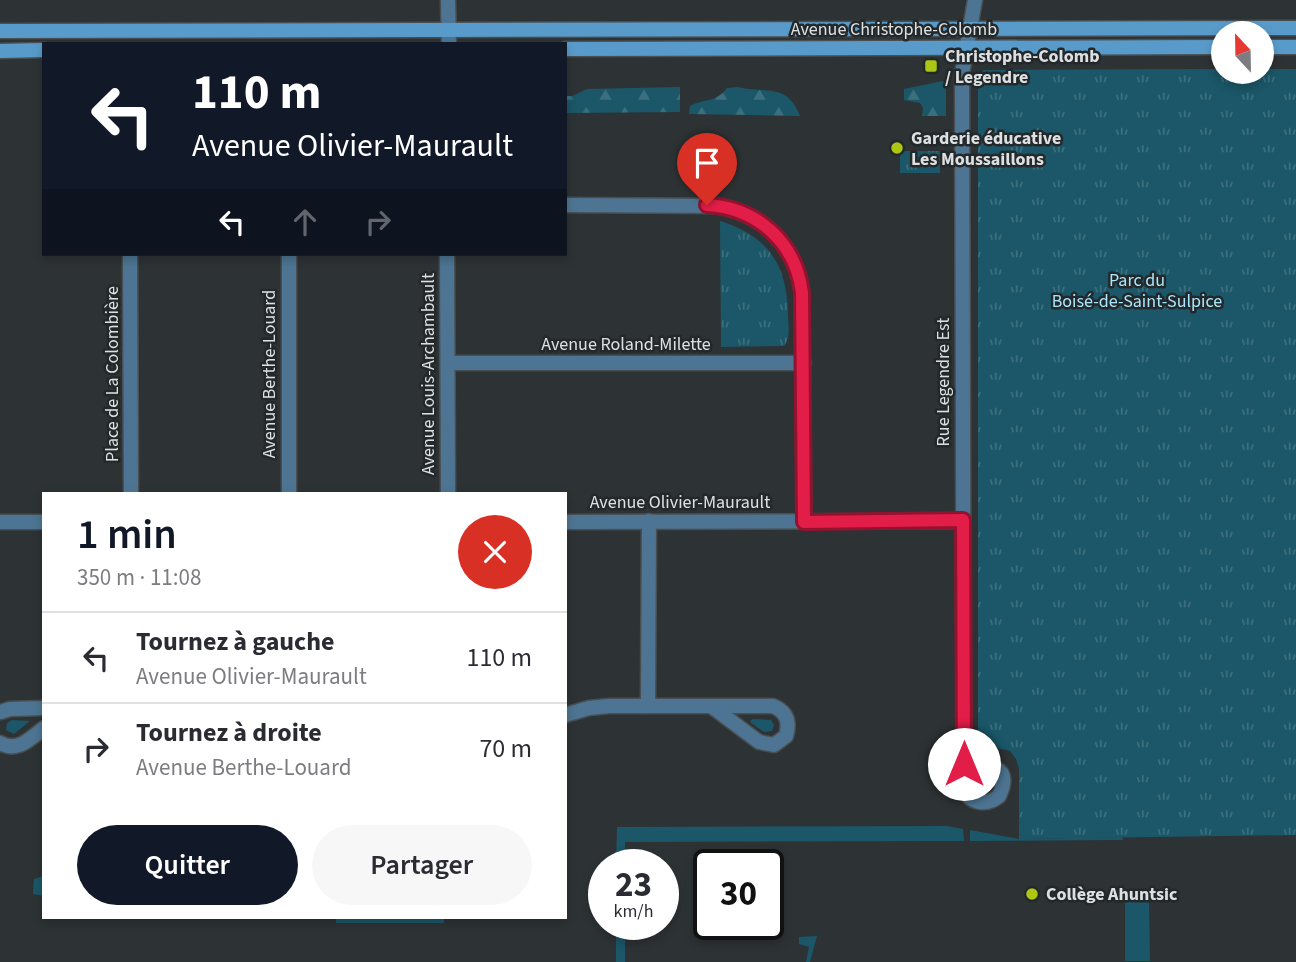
<!DOCTYPE html>
<html lang="fr">
<head>
<meta charset="utf-8">
<style>
  body { margin:0; font-family:"Source Sans 3",sans-serif; background:#f7f7f7; color:#2b2b33; height:100vh; display:flex; flex-direction:column; font-size:26px; white-space:nowrap }
  * { box-sizing:border-box; margin:0 }
  p { font-size:23px; color:#7c7c81 }
  .icon { flex:none; width:38px; height:38px; fill:none; stroke:currentColor; stroke-width:2; stroke-linecap:round; stroke-linejoin:round }
  .map { position:relative; flex:1; overflow:hidden }
  .drawer { position:absolute; left:42px; top:492px; width:525px; height:427px; display:flex; flex-direction:column; background:#fff; border-radius:0px; box-shadow:0 4px 10px #0003 }
  .drawer>* { flex:none }
  .guide { position:absolute; left:42px; top:42px; width:525px; height:214px; border-radius:0px; box-shadow:0 4px 10px #0003; background:#111827; color:#fff; overflow:hidden }
  .needle { width:46px; rotate:338deg }
  .buttons { position:absolute; left:1211px; top:21px; display:grid; gap:14px }
  .buttons a { display:grid; place-items:center; width:63px; height:63px; border-radius:50%; background:#fff; box-shadow:0 4px 10px #0003; font-size:35px }
  .speed { position:absolute; left:588px; top:849px; display:flex; gap:14px; font-size:35px; font-weight:700; text-align:center }
  .speed>* { display:grid; place-content:center; width:91px; height:91px; border-radius:50%; background:#fff; box-shadow:0 4px 10px #0003; line-height:1 }
  .speed small { font-size:18px; font-weight:400 }
  .speed .limit { border:4px solid #111; border-radius:10px; background:#fff; color:#111 }
  .pin { position:absolute; display:grid; place-items:center; width:60px; height:60px; color:#fff; margin:-72px -30px; border-radius:50% 50% 50% 0; rotate:-45deg; box-shadow:0 0 7px #0007 }
  .pin .icon { rotate:45deg }
  .me { position:absolute; width:77px; margin:-38px; rotate:0deg; stroke-linejoin:round; filter:drop-shadow(0 0 5px #0008) }
  .turn { display:flex; align-items:center; gap:24px; height:147px; padding:0 35px; font-size:32px }
  .turn .icon { width:91px; height:91px; stroke-width:2.5 }
  .turn b { display:block; font-size:49px; line-height:60px }
  .lanes { display:flex; align-items:center; height:66px; padding:0 35px; background:#0003; justify-content:center; gap:35px; direction:ltr }
  .lanes .off { opacity:.35 }
  .round { display:grid; place-items:center; flex:none; width:74px; height:74px; border-radius:37px; background:#f7f7f7 }
  .overview { display:flex; align-items:center; justify-content:space-between; height:119px; padding:0 35px }
  h1 { font-size:42px; font-weight:600; line-height:52px; color:#111827 }
  .cta { display:flex; gap:14px; margin-top:auto; padding:14px 35px }
  .cta a { flex:1; height:80px; border-radius:42px; background:#111827; color:#fff; font-size:28px; font-weight:600; line-height:80px; text-align:center }
  .cta a+a { background:#f7f7f7; color:#2b2b33 }
  ul { padding:0; list-style:none }
  li { display:flex; align-items:center; gap:21px; height:91px; padding:0 35px; border-top:2px solid #e1e1e2 }
  li div { flex:1 }
  li b { display:block; font-size:26px }
  li em { font-style:normal }
  .map>svg:first-child { display:block }
  .grass { fill:#1b5768 }
  .forest { fill:url(#forest-firs) }
  .park { fill:url(#park-tufts) }
  .lines { fill:none; stroke-linecap:round; stroke-linejoin:round }
  .minor-casing { stroke:#494e50; stroke-width:17 }
  .secondary-casing { stroke:#494e50; stroke-width:17 }
  .minor { stroke:#4d7593; stroke-width:14 }
  .secondary { stroke:#589bca; stroke-width:14 }
  .route-casing { stroke:#92132f; stroke-width:18 }
  .route { stroke:#e11d48; stroke-width:12 }
  .poi-dot { fill:#acc613; stroke:#23282a; stroke-width:2.5 }
  .labels { text-anchor:middle; stroke-width:5; stroke-linejoin:round; paint-order:stroke }
  .street-label { font-size:18px; fill:#dde0e2; stroke:#23282a }
  .poi-label { font-size:18px; font-weight:bold; fill:#dde0e2; stroke:#23282a; text-anchor:start }
  .park-label { font-size:18px; fill:#a8e6fb; stroke:#23282a }
</style>
</head>
<body>
<div class="map">
<svg width="1296" height="962" viewBox="0 0 1296 962">
  <defs>
    <pattern id="forest-firs" width="22" height="20" patternUnits="userSpaceOnUse" patternTransform="scale(1.75)"><rect width="22" height="20" fill="#1b5768"/><path d="M5 1l3.5 6h-7zM16 11l3.5 6h-7z" fill="#3c6f7d"/></pattern>
    <pattern id="park-tufts" width="24" height="20" patternUnits="userSpaceOnUse" patternTransform="scale(1.75)"><rect width="24" height="20" fill="#1b5768"/><path d="M3 7l-1-3M5 7V3M7 7l1-3M15 17l-1-3M17 17v-4M19 17l1-3" fill="none" stroke="#3c6f7d"/></pattern>
  </defs>
  <rect width="100%" height="100%" fill="#2d3234"/>
  <!-- grass -->
  <g class="grass">
    <path d="M 753,719 L 771,720 L 774,725 L 772,731 L 764,732 L 751,723 L 750,721 Z"/>
    <path d="M 12,720 L 30,721 L 14,734 L 6,730 L 7,723 Z"/>
    <path d="M 947,826 L 963,829 L 964,841 L 625,842 L 625,864 L 616,864 L 617,827 Z"/>
    <path d="M 970,830 L 1019,839 L 1122,837 L 1123,840 L 970,841 Z"/>
    <path d="M 1128,889 L 1142,891 L 1149,901 L 1150,961 L 1125,961 L 1125,897 L 1128,897 Z"/>
    <rect x="336" y="917" width="108" height="6"/>
    <rect x="616" y="924" width="9" height="38"/>
    <path d="M 817,936 L 810,962 L 806,962 L 809,947 L 799,944 L 799,937 Z"/>
  </g>
  <!-- forest -->
  <g class="forest">
    <path d="M 943,81 L 946,86 L 946,116 L 922,116 L 923,108 L 920,103 L 904,100 L 904,89 Z"/>
    <path d="M 680,87 L 680,112 L 565,113 L 565,96 L 572,96 L 587,89 Z"/>
    <path d="M 738,87 C 765,94 787,82 800,116 L 689,114 L 690,106 C 705,98 716,103 727,88 Z"/>
  </g>
  <!-- park -->
  <g class="park">
    <path d="M 1223,69 L 1223,72 L 1262,72 L 1262,69 L 1296,69 L 1296,835 L 1019,839 L 1019,769 L 1016,759 L 1010,751 C 996,747 982,749 978,733 L 978,74 L 984,70 Z"/>
    <rect x="900" y="151" width="40" height="22"/>
    <path d="M 720,221 C 768,236 787,264 788,314 C 788,325 791,337 784,346 L 721,347 Z"/>
    <path d="M 44,876 L 44,896 L 33,894 L 34,879 Z"/>
  </g>
  <g class="lines">
    <!-- minor casing -->
    <g class="minor-casing">
      <g id="minor">
        <path d="M 448,0 L 449,44"/>
        <path d="M 565,205 L 719,206 C 765,216 796,246 802,293 L 804,521"/>
        <path d="M 130,254 L 131,494"/>
        <path d="M 447,254 L 448,494"/>
        <path d="M 448,363 L 804,363"/>
        <path d="M 289,494 L 289,254"/>
        <path d="M 0,522 L 44,522"/>
        <path d="M 565,522 L 963,521"/>
        <path d="M 648,706 L 649,521"/>
        <path d="M 0,712 L 10,709 L 44,708"/>
        <path d="M 565,715 L 589,708 L 609,706 L 773,706 C 787,712 790,722 786,736 L 774,745 L 759,742 L 711,706"/>
        <path d="M 0,743 C 17,753 30,739 44,728"/>
        <path d="M 964,764 C 986,764 1014,764 999,796 C 987,806 968,804 964,788 L 962,74 L 975,0"/>
      </g>
    </g>
    <!-- secondary casing -->
    <g class="secondary-casing">
      <g id="secondary">
        <path d="M 0,31 L 1296,28"/>
        <path d="M 1262,47 L 1296,47"/>
        <path d="M 565,49 L 1223,47"/>
        <path d="M 0,51 L 44,50"/>
      </g>
    </g>
    <!-- minor -->
    <use href="#minor" class="minor"/>
    <!-- secondary -->
    <use href="#secondary" class="secondary"/>
  </g>
  <g class="lines">
    <!-- route casing -->
    <g class="route-casing">
      <path id="route" d="M 707,205 C 758,208 796,243 802,293 L 804,522 L 963,520 L 964,764"/>
    </g>
    <!-- route -->
    <use href="#route" class="route"/>
  </g>
  <!-- markers -->
  <g class="poi-dot">
    <rect x="924" y="59" width="14" height="14" rx="3.5"/>
    <circle cx="897" cy="148" r="7"/>
    <circle cx="1032" cy="894" r="7"/>
  </g>
  <g class="labels">
    <!-- street labels -->
    <g class="street-label">
      <text x="894" y="35">Avenue Christophe-Colomb</text>
      <text x="626" y="350">Avenue Roland-Milette</text>
      <text transform="translate(112 374) rotate(-90)" y="6">Place de La Colombière</text>
      <text transform="translate(269 374) rotate(-90)" y="6">Avenue Berthe-Louard</text>
      <text transform="translate(428 374) rotate(-90)" y="6">Avenue Louis-Archambault</text>
      <text transform="translate(943 382) rotate(-90)" y="6">Rue Legendre Est</text>
      <text x="680" y="508">Avenue Olivier-Maurault</text>
    </g>
    <!-- poi labels -->
    <g class="poi-label">
      <text x="945" y="62">Christophe-Colomb<tspan x="945" dy="21">/ Legendre</tspan></text>
      <text x="911" y="144">Garderie éducative<tspan x="911" dy="21">Les Moussaillons</tspan></text>
      <text x="1046" y="900">Collège Ahuntsic</text>
    </g>
    <!-- park labels -->
    <g class="park-label">
      <text x="1137" y="286">Parc du<tspan x="1137" dy="21">Boisé-de-Saint-Sulpice</tspan></text>
    </g>
  </g>
</svg>
<div class="buttons">
<a><svg class="needle" viewBox="-14 -14 28 28"><path d="M0-13l5 13h-10z" fill="#e53935"/><path d="M0 13l5-13h-10z" fill="#7c7c81"/></svg></a>
</div>
<div class="speed"><div>23<small>km/h</small></div><div class="limit">30</div></div>
<div class="pin" style="left:707px;top:205px;background:#d93025"><svg class="icon" aria-label="arrive" viewBox="0 0 24 24"><path d="M6 21V4h12l-3 4 3 4H6"/></svg></div>
<svg class="me" style="left:964px;top:764px" viewBox="-20 -20 40 40"><circle r="19" fill="#fff"/><path d="M0-13L10 11 0 6-10 11z" fill="#e11d48"/></svg>
<div class="guide">
<div class="turn"><svg class="icon" aria-label="left" viewBox="0 0 24 24"><path d="M17 20v-9H6M10 6l-5 5 5 5"/></svg><div><b>110 m</b>Avenue Olivier-Maurault</div></div>
<div class="lanes"><svg class="icon" aria-label="left" viewBox="0 0 24 24"><path d="M17 20v-9H6M10 6l-5 5 5 5"/></svg><svg class="icon off" aria-label="ahead" viewBox="0 0 24 24"><path d="M12 20V5M6 11l6-6 6 6"/></svg><svg class="icon off" aria-label="right" viewBox="0 0 24 24"><path d="M7 20v-9h11M14 6l5 5-5 5"/></svg></div>
</div>
<section class="drawer">
<div class="overview"><div><h1>1 min</h1><p>350 m · 11:08</p></div><a class="round" style="background:#d93025;color:#fff"><svg class="icon" aria-label="close" viewBox="0 0 24 24"><path d="M6 6l12 12M18 6L6 18"/></svg></a></div>
<ul>
<li><svg class="icon" aria-label="left" viewBox="0 0 24 24"><path d="M17 20v-9H6M10 6l-5 5 5 5"/></svg><div><b>Tournez à gauche</b><p>Avenue Olivier-Maurault</p></div><em>110 m</em></li>
<li><svg class="icon" aria-label="right" viewBox="0 0 24 24"><path d="M7 20v-9h11M14 6l5 5-5 5"/></svg><div><b>Tournez à droite</b><p>Avenue Berthe-Louard</p></div><em>70 m</em></li>
</ul>
<div class="cta"><a>Quitter</a><a>Partager</a></div>
</section>
</div>
</body>
</html>
